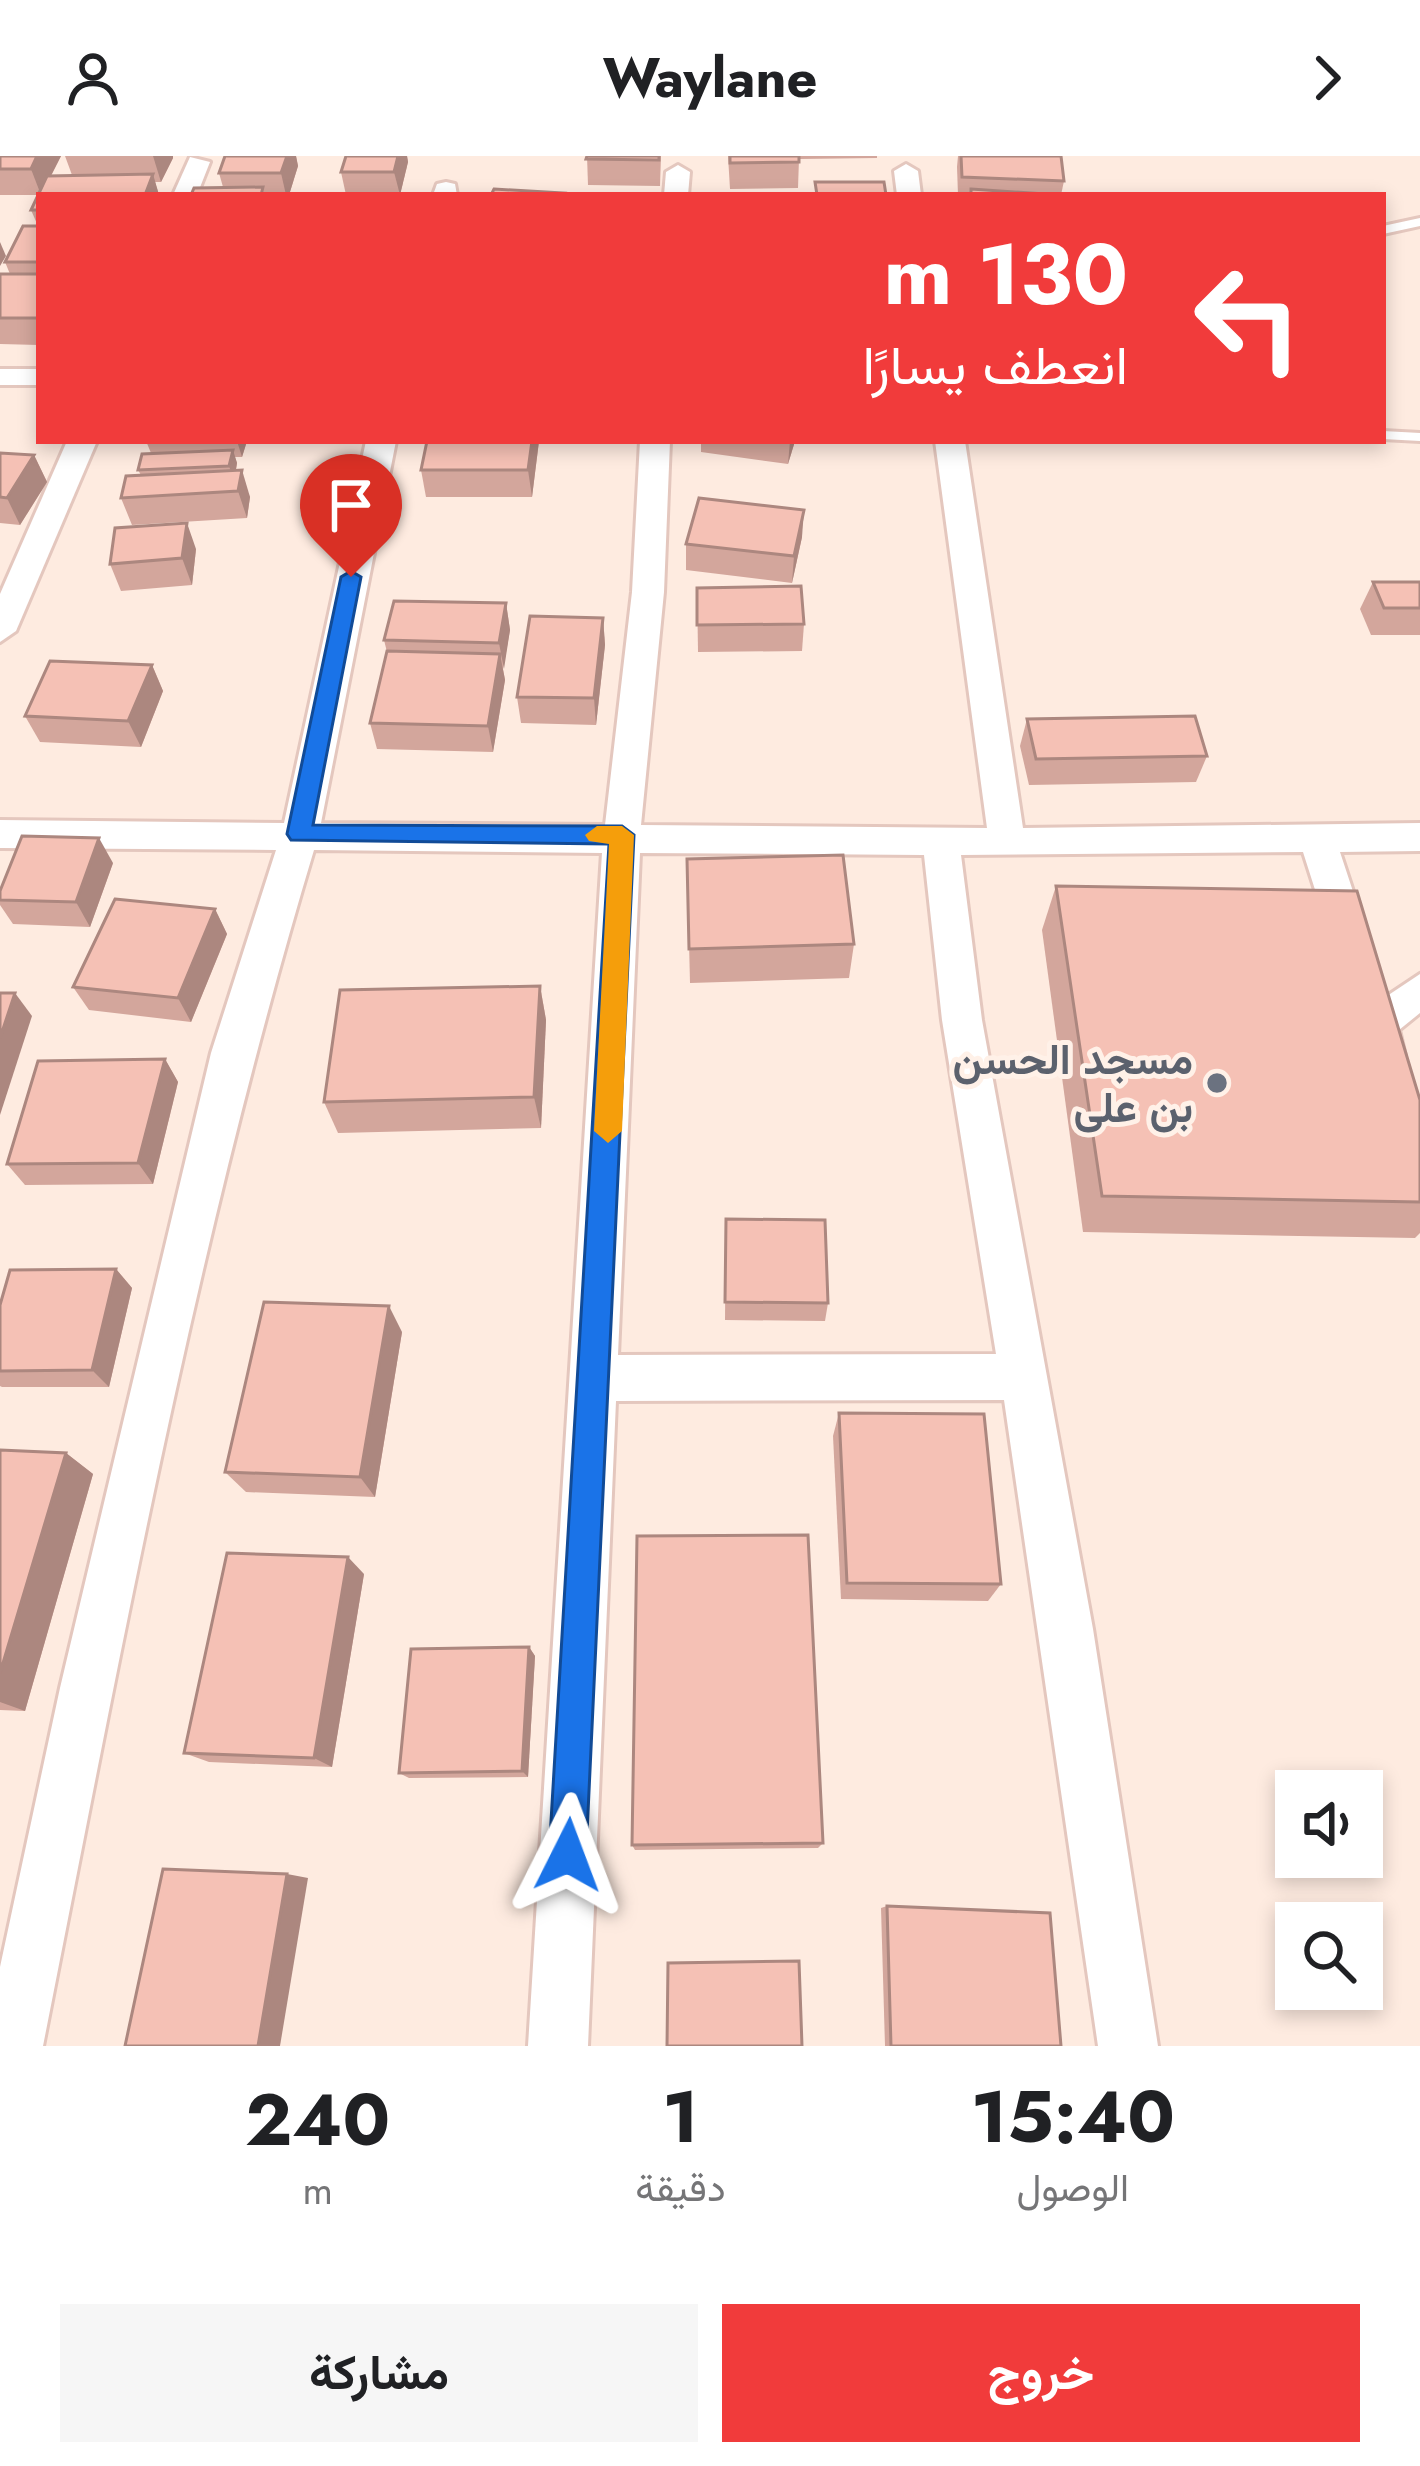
<!DOCTYPE html>
<html lang="ar">
<head>
<meta charset="utf-8">
<style>
  body { margin:0; font-family:Jost,Vazirmatn,sans-serif; background:#f6f6f6; color:#202124; direction:rtl; height:100vh; display:flex; flex-direction:column; font-size:45px; white-space:nowrap }
  * { box-sizing:border-box; margin:0 }
  p { font-size:39px; color:#757577 }
  .icon { flex:none; width:66px; height:66px; fill:none; stroke:currentColor; stroke-width:2; stroke-linecap:round; stroke-linejoin:round }
  .map { position:relative; height:1890px; overflow:hidden; direction:ltr }
  .drawer { display:flex; flex-direction:column; background:#fff; flex:1 }
  .drawer>* { flex:none }
  .top-card { position:absolute; left:36px; top:36px; width:1350px; height:252px; border-radius:0px; box-shadow:0 6px 18px #0003; direction:rtl; background:#f13b3b; color:#fff; overflow:hidden }
  .controls { position:absolute; left:1275px; top:1614px; display:grid; gap:24px }
  .controls a { display:grid; place-items:center; width:108px; height:108px; border-radius:0px; background:#fff; box-shadow:0 6px 18px #0003; font-size:60px }
  .pin { position:absolute; display:grid; place-items:center; width:102px; height:102px; color:#fff; margin:-123px -51px; border-radius:50% 50% 50% 0; rotate:-45deg; box-shadow:0 0 12px #0007 }
  .pin .icon { rotate:45deg }
  .me { position:absolute; width:132px; margin:-66px; rotate:3deg; stroke-linejoin:round; filter:drop-shadow(0 0 9px #0008) }
  .turn { display:flex; align-items:center; gap:42px; height:252px; padding:0 60px; font-size:54px }
  .turn .icon { width:156px; height:156px; stroke-width:2.5 }
  .turn b { display:block; font-size:84px; line-height:102px }
  .eta { display:flex; justify-content:space-evenly; align-items:center; height:204px; text-align:center }
  .eta b { font-size:72px; font-weight:700; line-height:84px }
  .primary-button { display:flex; gap:24px; margin-top:auto; padding:24px 60px }
  .primary-button a { flex:1; height:138px; border-radius:0px; background:#f13b3b; color:#fff; font-size:48px; font-weight:700; line-height:138px; text-align:center }
  .primary-button a+a { background:#f6f6f6; color:#202124 }
  header { display:flex; justify-content:space-between; align-items:center; height:156px; padding:0 60px; background:#fff; font-size:54px; font-weight:700 }
  .map>svg:first-child { display:block }
  .lines { fill:none; stroke-linecap:round; stroke-linejoin:round }
  .lane-casing { stroke:#e4c7be; stroke-width:6 }
  .street-casing { stroke:#e4c7be; stroke-width:6 }
  .lane { fill:#fff; fill-rule:evenodd }
  .street { fill:#fff; fill-rule:evenodd }
  .wall { fill:#d3a69c }
  .shaded-wall { fill:#ac877f }
  .building { fill:#f5c1b5; stroke:#ac877f; stroke-width:3 }
  .route { fill:#1a73e8; stroke:#114b97; stroke-width:3 }
  .slow { fill:#f59e0b }
  .worship-dot { fill:#6b7280; stroke:#fff1e8; stroke-width:4.5 }
  .labels { text-anchor:middle; stroke-width:10; stroke-linejoin:round; paint-order:stroke }
  .worship-label { font-size:42px; font-weight:bold; fill:#5b616d; stroke:#fff1e8; text-anchor:end }
</style>
</head>
<body>
<header><svg class="icon" aria-label="forward" viewBox="0 0 24 24"><path d="M9 5l7 7-7 7"/></svg>Waylane<svg class="icon" aria-label="person" viewBox="0 0 24 24"><circle cx="12" cy="8" r="4"/><path d="M4 21q1-7 8-7t8 7"/></svg></header>
<div class="map">
<svg width="1420" height="1890" viewBox="0 0 1420 1890">
  <rect width="100%" height="100%" fill="#feebe0"/>
  <g class="lines">
    <!-- lane casing -->
    <g class="lane-casing">
      <g id="lane">
        <path d="M 1420,62 L 1420,70 L 1383,78 L 1383,70 Z"/>
        <path d="M 1383,275 L 1420,277 L 1420,285 L 1383,283 Z"/>
      </g>
    </g>
    <!-- street casing -->
    <g class="street-casing">
      <g id="street">
        <path d="M 190,1 L 210,6 L 197,39 L 173,39 Z"/>
        <path d="M 906,8 L 918,15 L 921,39 L 897,39 L 894,15 Z"/>
        <path d="M 678,9 L 690,16 L 688,39 L 664,39 L 666,16 Z"/>
        <path d="M 446,26 L 455,28 L 457,39 L 433,39 L 437,28 Z"/>
        <rect x="0" y="213" width="39" height="16"/>
        <path d="M 67,285 L 97,285 L 16,475 L 0,486 L 0,438 Z"/>
        <path d="M 366,285 L 396,285 L 321,667 L 605,669 L 632,436 L 640,285 L 670,285 L 664,436 L 641,669 L 987,672 L 935,285 L 965,285 L 1023,672 L 1420,667 L 1420,695 L 1340,696 L 1370,787 L 1365,798 L 1351,802 L 1337,798 L 1332,787 L 1303,696 L 961,699 L 982,864 L 1093,1473 L 1158,1890 L 1098,1890 L 1004,1244 L 616,1245 L 588,1890 L 528,1890 L 602,697 L 314,694 C 196,1085 122,1490 43,1890 L 0,1890 L 0,1811 L 60,1532 L 211,897 L 276,694 L 0,692 L 0,664 L 284,667 ZM 640,697 L 924,699 L 942,864 L 996,1198 L 618,1199 Z"/>
        <path d="M 1420,818 L 1420,857 L 1399,874 L 1405,900 L 1399,912 L 1384,917 L 1369,912 L 1357,868 L 1363,856 Z"/>
      </g>
    </g>
    <!-- lane -->
    <use href="#lane" class="lane"/>
    <!-- street -->
    <use href="#street" class="street"/>
  </g>
  <!-- wall -->
  <g class="wall">
    <path d="M 0,0 L 61,0 L 51,20 L 72,19 L 65,0 L 173,0 L 173,2 L 161,26 L 155,26 L 159,39 L 39,39 L 39,189 L 0,188 L 0,118 L 10,118 L 5,106 L 38,70 L 31,54 L 38,39 L 0,39 Z"/>
    <path d="M 225,0 L 296,0 L 298,10 L 289,39 L 191,39 L 223,31 L 219,17 Z"/>
    <path d="M 346,0 L 407,0 L 408,6 L 400,39 L 346,39 L 341,16 Z"/>
    <path d="M 587,0 L 661,0 L 660,30 L 588,29 Z"/>
    <path d="M 728,0 L 877,0 L 877,2 L 799,3 L 798,32 L 730,33 Z"/>
    <path d="M 958,0 L 1061,0 L 1064,25 L 1061,39 L 958,39 L 957,11 Z"/>
    <path d="M 146,285 L 247,285 L 242,301 L 235,301 L 237,307 L 236,314 L 250,341 L 247,362 L 132,369 L 121,342 L 141,319 L 138,314 L 151,297 Z"/>
    <path d="M 539,285 L 532,341 L 426,341 L 421,314 Z"/>
    <path d="M 701,285 L 795,285 L 788,308 L 701,296 Z"/>
    <path d="M 0,297 L 34,299 L 47,326 L 20,369 L 0,367 Z"/>
    <path d="M 802,381 L 792,427 L 686,414 L 686,388 Z"/>
    <path d="M 196,393 L 192,429 L 121,435 L 110,408 Z"/>
    <path d="M 1373,426 L 1420,426 L 1420,479 L 1371,479 L 1360,453 Z"/>
    <path d="M 697,432 L 804,468 L 802,495 L 698,496 Z"/>
    <path d="M 506,447 L 510,474 L 503,513 L 505,524 L 493,596 L 377,593 L 370,567 L 387,496 L 384,484 Z"/>
    <path d="M 603,462 L 605,489 L 596,569 L 521,567 L 517,541 Z"/>
    <path d="M 152,509 L 163,535 L 141,591 L 40,586 L 25,560 Z"/>
    <path d="M 1027,563 L 1207,600 L 1196,626 L 1029,629 L 1020,590 Z"/>
    <path d="M 687,703 L 854,788 L 849,822 L 690,827 Z"/>
    <path d="M 113,707 L 90,771 L 13,768 L 0,749 L 0,735 Z"/>
    <path d="M 1056,730 L 1420,944 L 1420,1077 L 1415,1082 L 1083,1076 L 1042,774 Z"/>
    <path d="M 215,753 L 227,778 L 191,866 L 89,854 L 73,831 Z"/>
    <path d="M 540,830 L 546,864 L 541,972 L 338,977 L 324,946 Z"/>
    <path d="M 165,903 L 178,926 L 153,1028 L 25,1029 L 7,1008 Z"/>
    <path d="M 726,1063 L 828,1147 L 825,1165 L 725,1164 Z"/>
    <path d="M 116,1113 L 132,1132 L 109,1231 L 2,1231 L 0,1230 L 0,1149 Z"/>
    <path d="M 402,1176 L 375,1341 L 246,1336 L 225,1316 Z"/>
    <path d="M 839,1257 L 1001,1428 L 988,1445 L 841,1443 L 833,1280 Z"/>
    <path d="M 0,1294 L 66,1297 L 93,1318 L 25,1555 L 0,1554 Z"/>
    <path d="M 364,1418 L 332,1611 L 209,1606 L 184,1597 Z"/>
    <path d="M 529,1491 L 535,1500 L 528,1621 L 409,1622 L 399,1617 Z"/>
    <path d="M 823,1687 L 818,1692 L 635,1694 L 632,1689 Z"/>
    <path d="M 887,1750 L 1061,1890 L 885,1890 L 881,1752 Z"/>
  </g>
  <!-- shaded-wall -->
  <g class="shaded-wall">
    <path d="M 37,0 L 61,0 L 41,39 L 31,13 Z"/>
    <path d="M 153,0 L 173,0 L 173,2 L 161,26 Z"/>
    <path d="M 287,0 L 296,0 L 298,10 L 289,39 L 286,39 L 281,17 Z"/>
    <path d="M 398,0 L 407,0 L 408,6 L 400,39 L 394,16 Z"/>
    <path d="M 153,18 L 159,39 L 145,39 Z"/>
    <path d="M 0,86 L 6,100 L 0,110 Z"/>
    <path d="M 237,285 L 247,285 L 242,301 Z"/>
    <path d="M 532,285 L 539,285 L 532,341 L 528,314 Z"/>
    <path d="M 790,285 L 795,285 L 788,308 Z"/>
    <path d="M 233,294 L 237,307 L 234,324 L 229,310 Z"/>
    <path d="M 34,299 L 47,326 L 20,369 L 7,342 Z"/>
    <path d="M 242,314 L 250,341 L 247,362 L 238,335 Z"/>
    <path d="M 804,354 L 802,381 L 792,427 L 794,400 Z"/>
    <path d="M 187,367 L 196,393 L 192,429 L 182,402 Z"/>
    <path d="M 506,447 L 510,474 L 504,513 L 499,487 Z"/>
    <path d="M 603,462 L 605,489 L 596,569 L 594,542 Z"/>
    <path d="M 500,498 L 505,524 L 493,596 L 488,570 Z"/>
    <path d="M 152,509 L 163,535 L 141,591 L 128,565 Z"/>
    <path d="M 99,682 L 113,707 L 90,771 L 76,746 Z"/>
    <path d="M 215,753 L 227,778 L 191,866 L 178,842 Z"/>
    <path d="M 540,830 L 546,864 L 541,972 L 534,941 Z"/>
    <path d="M 15,837 L 32,860 L 0,959 L 0,882 Z"/>
    <path d="M 165,903 L 178,926 L 153,1028 L 138,1007 Z"/>
    <path d="M 116,1113 L 132,1132 L 109,1231 L 92,1214 Z"/>
    <path d="M 389,1150 L 402,1176 L 375,1341 L 360,1321 Z"/>
    <path d="M 66,1297 L 93,1318 L 25,1555 L 0,1546 L 0,1517 Z"/>
    <path d="M 348,1401 L 364,1418 L 332,1611 L 314,1602 Z"/>
    <path d="M 529,1491 L 535,1500 L 528,1621 L 522,1615 Z"/>
    <path d="M 287,1718 L 308,1722 L 280,1890 L 258,1890 Z"/>
  </g>
  <!-- building -->
  <g class="building">
    <path d="M 0,0 L 37,0 L 31,13 L 0,13 Z"/>
    <path d="M 225,0 L 287,0 L 281,17 L 219,17 Z"/>
    <path d="M 346,0 L 398,0 L 394,16 L 341,16 Z"/>
    <path d="M 587,0 L 659,0 L 659,4 L 586,3 Z"/>
    <path d="M 730,0 L 799,0 L 799,6 L 730,7 Z"/>
    <path d="M 961,0 L 1061,0 L 1064,25 L 962,21 Z"/>
    <path d="M 153,18 L 145,39 L 39,39 L 39,54 L 31,54 L 47,20 Z"/>
    <path d="M 815,26 L 884,26 L 886,39 L 817,39 Z"/>
    <path d="M 263,31 L 261,39 L 191,39 L 194,32 Z"/>
    <path d="M 494,33 L 565,37 L 564,39 L 491,39 Z"/>
    <path d="M 971,33 L 1060,39 L 971,39 Z"/>
    <path d="M 23,70 L 39,70 L 39,106 L 5,106 Z"/>
    <rect x="0" y="118" width="39" height="44"/>
    <path d="M 427,285 L 532,285 L 528,314 L 421,314 Z"/>
    <path d="M 233,294 L 229,310 L 138,314 L 142,298 Z"/>
    <path d="M 0,297 L 34,299 L 7,342 L 0,341 Z"/>
    <path d="M 242,314 L 238,335 L 121,342 L 126,320 Z"/>
    <path d="M 699,342 L 804,354 L 794,400 L 686,388 Z"/>
    <path d="M 187,367 L 182,402 L 110,408 L 115,372 Z"/>
    <path d="M 1373,426 L 1420,426 L 1420,452 L 1384,452 Z"/>
    <path d="M 801,430 L 804,468 L 697,469 L 697,432 Z"/>
    <path d="M 394,445 L 506,447 L 499,487 L 384,484 Z"/>
    <path d="M 530,460 L 603,462 L 594,542 L 517,541 Z"/>
    <path d="M 387,495 L 500,498 L 488,570 L 370,567 Z"/>
    <path d="M 50,505 L 152,509 L 128,565 L 25,560 Z"/>
    <path d="M 1195,560 L 1207,600 L 1036,603 L 1027,563 Z"/>
    <path d="M 22,680 L 99,682 L 76,746 L 0,744 L 0,735 Z"/>
    <path d="M 843,699 L 854,788 L 689,793 L 687,703 Z"/>
    <path d="M 1056,730 L 1357,735 L 1420,944 L 1420,1046 L 1102,1040 Z"/>
    <path d="M 115,743 L 215,753 L 178,842 L 73,831 Z"/>
    <path d="M 540,830 L 534,941 L 324,946 L 340,834 Z"/>
    <path d="M 0,837 L 15,837 L 0,882 Z"/>
    <path d="M 165,903 L 138,1007 L 7,1008 L 38,905 Z"/>
    <path d="M 726,1063 L 825,1064 L 828,1147 L 725,1146 Z"/>
    <path d="M 116,1113 L 92,1214 L 0,1215 L 0,1149 L 10,1114 Z"/>
    <path d="M 264,1146 L 389,1150 L 360,1321 L 225,1316 Z"/>
    <path d="M 839,1257 L 984,1258 L 1001,1428 L 847,1427 Z"/>
    <path d="M 0,1294 L 66,1297 L 0,1517 Z"/>
    <path d="M 808,1379 L 823,1687 L 632,1689 L 637,1380 Z"/>
    <path d="M 227,1397 L 348,1401 L 314,1602 L 184,1597 Z"/>
    <path d="M 529,1491 L 522,1615 L 399,1617 L 411,1493 Z"/>
    <path d="M 163,1713 L 287,1718 L 258,1890 L 125,1890 Z"/>
    <path d="M 887,1750 L 1050,1757 L 1061,1890 L 891,1890 Z"/>
    <path d="M 799,1805 L 802,1890 L 667,1890 L 668,1807 Z"/>
  </g>
  <!-- route -->
  <path class="route" d="M 351,415 L 361,421 L 313,669 L 622,670 L 634,679 L 586,1699 L 581,1712 L 568,1718 L 555,1712 L 549,1699 L 609,688 L 291,684 L 287,678 L 341,421 Z"/>
  <!-- slow -->
  <path class="slow" d="M 622,670 L 634,679 L 622,975 L 608,987 L 594,975 L 609,688 L 589,685 L 585,679 L 597,670 Z"/>
  <!-- markers -->
  <circle class="worship-dot" cx="1217" cy="927" r="12"/>
  <g class="labels">
    <!-- worship labels -->
    <g class="worship-label">
      <text x="1193" y="918">مسجد الحسن<tspan x="1193" dy="48">بن على</tspan></text>
    </g>
  </g>
</svg>
<div class="controls">
<a><svg class="icon" aria-label="sound" viewBox="0 0 24 24"><path d="M4 9h4l5-4v14l-5-4H4zM17 9q2 3 0 6"/></svg></a>
<a><svg class="icon" aria-label="search" viewBox="0 0 24 24"><circle cx="10" cy="10" r="6"/><path d="M15 15l6 6"/></svg></a>
</div>
<div class="pin" style="left:351px;top:421px;background:#d93025"><svg class="icon" aria-label="arrive" viewBox="0 0 24 24"><path d="M6 21V4h12l-3 4 3 4H6"/></svg></div>
<svg class="me" style="left:568px;top:1699px" viewBox="-20 -20 40 40"><path d="M0-17L14 15 0 8-14 15z" fill="#1a73e8" stroke="#fff" stroke-width="4"/></svg>
<div class="top-card">
<div class="turn"><svg class="icon" aria-label="left" viewBox="0 0 24 24"><path d="M17 20v-9H6M10 6l-5 5 5 5"/></svg><div><b>130 m</b>انعطف يسارًا</div></div>
</div>
</div>
<section class="drawer">
<div class="eta">
<div><b>15:40</b><p>الوصول</p></div>
<div><b>1</b><p>دقيقة</p></div>
<div><b>240</b><p>m</p></div>
</div>
<div class="primary-button"><a>خروج</a><a>مشاركة</a></div>
</section>
</body>
</html>
